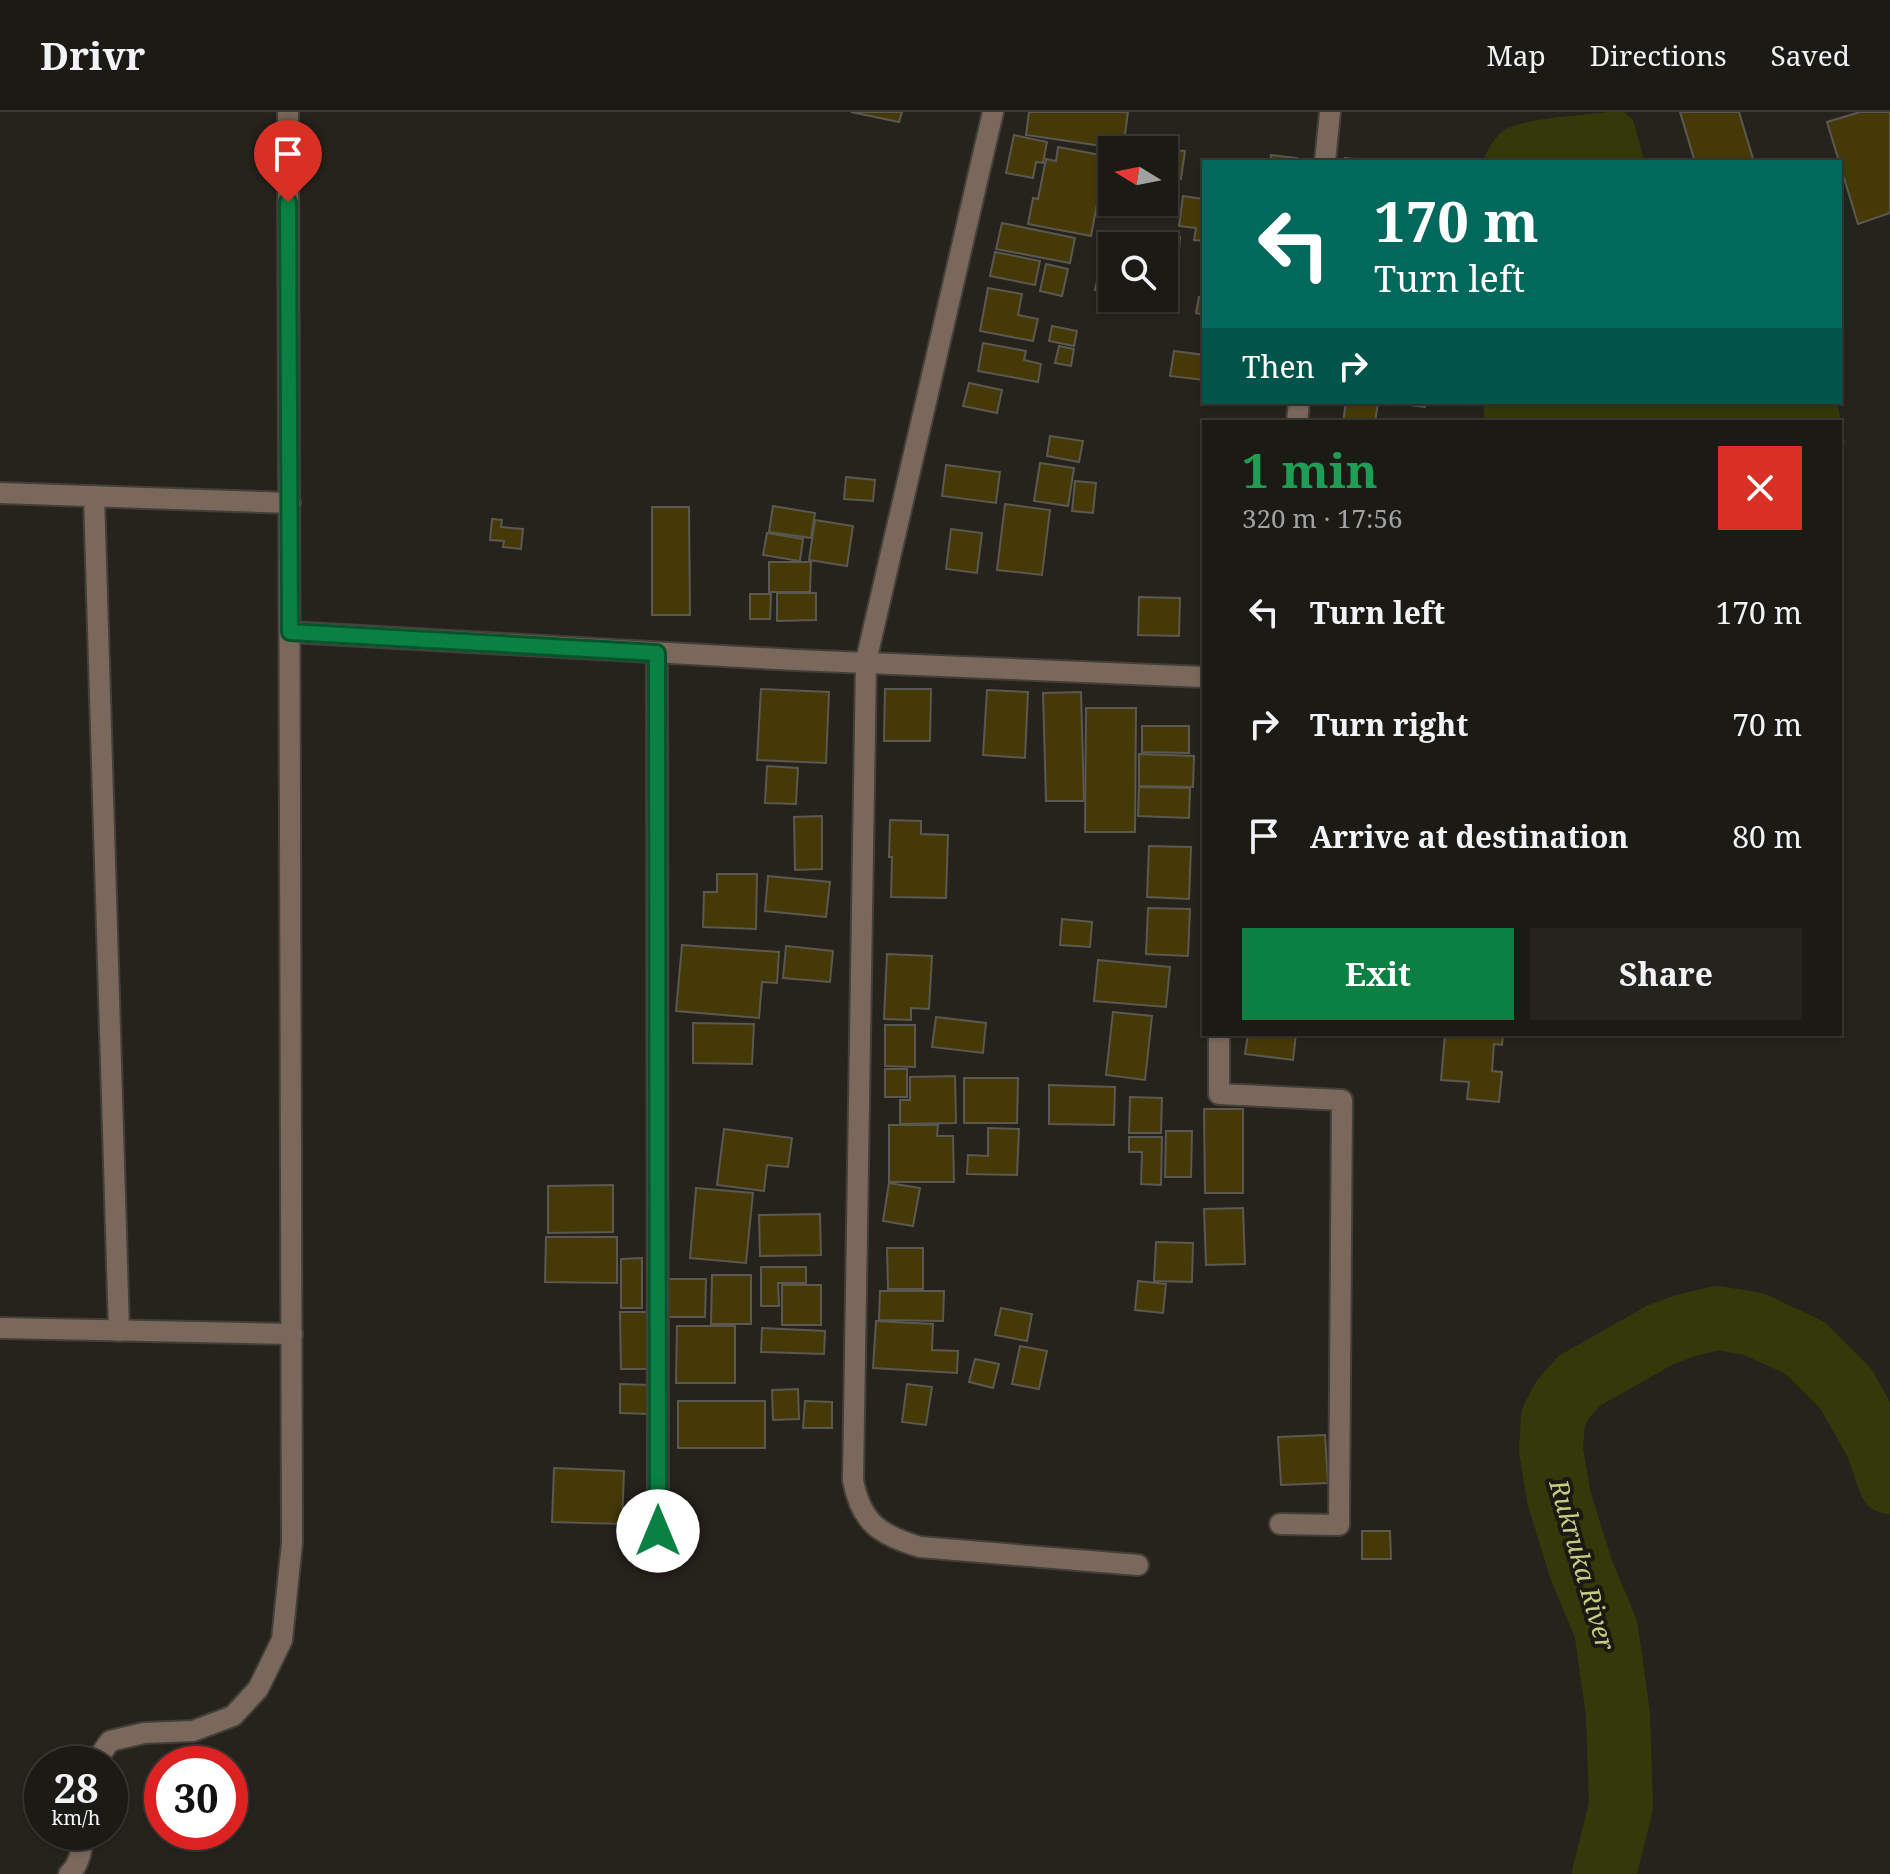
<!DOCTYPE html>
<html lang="en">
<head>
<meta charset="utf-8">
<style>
  body { margin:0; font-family:"Noto Serif",serif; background:#25231e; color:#f1f3f6; height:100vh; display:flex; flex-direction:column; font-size:30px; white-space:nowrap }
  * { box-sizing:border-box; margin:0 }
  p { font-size:26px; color:#a0a1a0 }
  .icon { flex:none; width:44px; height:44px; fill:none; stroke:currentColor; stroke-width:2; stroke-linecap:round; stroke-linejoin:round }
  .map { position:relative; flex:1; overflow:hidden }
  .side { position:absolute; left:1202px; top:308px; width:640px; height:616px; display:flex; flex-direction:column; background:#1c1a15; border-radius:0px; box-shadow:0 2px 6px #0004,0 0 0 2px #3a3834 }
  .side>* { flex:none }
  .guide { position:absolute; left:1202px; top:48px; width:640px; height:244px; border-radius:0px; box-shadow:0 2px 6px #0004,0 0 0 2px #3a3834; background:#00695c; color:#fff; overflow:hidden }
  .needle { width:52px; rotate:280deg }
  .tools { position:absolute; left:1098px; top:24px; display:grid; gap:16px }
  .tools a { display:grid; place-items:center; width:80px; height:80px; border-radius:0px; background:#1c1a15; box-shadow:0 2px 6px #0004,0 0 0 2px #3a3834; font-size:40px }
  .speed { position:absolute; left:24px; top:1634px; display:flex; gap:16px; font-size:40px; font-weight:700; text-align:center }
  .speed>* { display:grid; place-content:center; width:104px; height:104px; border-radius:50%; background:#1c1a15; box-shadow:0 2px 6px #0004,0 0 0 2px #3a3834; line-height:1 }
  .speed small { font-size:20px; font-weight:400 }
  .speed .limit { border:12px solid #d22; background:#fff; color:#111 }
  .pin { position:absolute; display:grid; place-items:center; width:68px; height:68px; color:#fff; margin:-82px -34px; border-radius:50% 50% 50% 0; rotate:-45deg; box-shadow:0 0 8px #0007 }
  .pin .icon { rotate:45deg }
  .me { position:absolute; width:88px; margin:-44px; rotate:0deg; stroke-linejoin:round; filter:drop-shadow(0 0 6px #0008) }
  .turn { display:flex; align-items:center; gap:28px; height:168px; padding:0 40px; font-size:36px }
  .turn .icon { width:104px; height:104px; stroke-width:2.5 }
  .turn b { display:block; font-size:56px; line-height:68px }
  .then { display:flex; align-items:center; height:76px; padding:0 40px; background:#0003; gap:16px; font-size:30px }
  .round { display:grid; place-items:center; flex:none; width:84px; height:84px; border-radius:0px; background:#25231e }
  .summary { display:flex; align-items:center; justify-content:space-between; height:136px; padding:0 40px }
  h1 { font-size:48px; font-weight:700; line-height:60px; color:#1e9e55 }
  .action { display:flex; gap:16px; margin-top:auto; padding:16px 40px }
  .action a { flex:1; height:92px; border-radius:0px; background:#0b8043; color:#fff; font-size:32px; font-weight:700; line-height:92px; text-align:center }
  .action a+a { background:#25231e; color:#f1f3f6 }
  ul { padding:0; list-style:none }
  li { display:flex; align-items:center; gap:24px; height:112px; padding:0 40px }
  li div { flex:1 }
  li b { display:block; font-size:30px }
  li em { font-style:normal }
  header { display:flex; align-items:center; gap:48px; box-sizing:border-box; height:112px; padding:0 40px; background:#1c1a15; border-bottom:2px solid #3a3834 }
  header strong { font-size:38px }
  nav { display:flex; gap:44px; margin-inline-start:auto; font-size:28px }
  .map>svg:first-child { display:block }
  .water { fill:#343909 }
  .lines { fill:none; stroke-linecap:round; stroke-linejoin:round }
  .river { stroke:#343909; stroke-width:64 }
  .building { fill:#453a07; stroke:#5a5851; stroke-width:2 }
  .street-casing { stroke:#433f39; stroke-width:24 }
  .street { stroke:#7b685c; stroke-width:20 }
  .route-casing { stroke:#07532c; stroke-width:20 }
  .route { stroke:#0b8043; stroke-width:14 }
  .labels { text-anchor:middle; stroke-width:8; stroke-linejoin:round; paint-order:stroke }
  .water-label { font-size:26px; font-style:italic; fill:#c3ce84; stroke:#1c1913 }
</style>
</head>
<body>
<header>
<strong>Drivr</strong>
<nav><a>Map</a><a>Directions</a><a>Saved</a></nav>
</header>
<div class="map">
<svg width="1890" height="1762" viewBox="0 0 1890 1762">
  <rect width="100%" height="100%" fill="#26221c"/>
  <!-- water -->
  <g class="water">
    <path d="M 1607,0 L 1624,0 L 1633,8 L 1645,50 L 1483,50 C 1486,39 1497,21 1508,16 C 1534,5 1578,4 1607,0 Z"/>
    <path d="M 1483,290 L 1837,290 L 1845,329 L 1840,350 L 1840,310 L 1485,310 Z"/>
  </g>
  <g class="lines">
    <!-- river -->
    <path class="river" d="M 1604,1762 L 1621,1694 L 1618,1602 L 1606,1517 L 1581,1457 L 1559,1386 L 1551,1338 L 1553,1306 L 1563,1287 L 1579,1269 L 1660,1223 L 1684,1214 L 1717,1206 L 1754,1212 L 1805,1236 L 1846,1277 L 1877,1332 L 1890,1370"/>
  </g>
  <!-- building -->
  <g class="building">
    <path d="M 851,0 L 902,0 L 899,10 Z"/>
    <path d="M 1029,0 L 1128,0 L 1123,37 L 1026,23 Z"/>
    <path d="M 1680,0 L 1739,0 L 1754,50 L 1695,50 Z"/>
    <path d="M 1860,0 L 1890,0 L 1890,101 L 1858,112 L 1827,10 Z"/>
    <path d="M 1014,23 L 1047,30 L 1043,51 L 1036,50 L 1033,66 L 1006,61 Z"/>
    <path d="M 1058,35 L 1106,44 L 1091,124 L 1028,112 L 1033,86 L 1038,87 L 1046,47 L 1056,49 Z"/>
    <path d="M 1163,37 L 1185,39 L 1181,67 L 1164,65 Z"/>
    <path d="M 1271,43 L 1297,46 L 1296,50 L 1270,50 Z"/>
    <path d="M 1345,46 L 1381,50 L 1345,50 Z"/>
    <path d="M 1183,84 L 1204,87 L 1204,129 L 1194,128 L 1196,116 L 1179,114 Z"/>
    <path d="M 1002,111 L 1075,126 L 1070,151 L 996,137 Z"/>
    <path d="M 1180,125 L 1179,139 L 1164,139 L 1164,134 L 1154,134 L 1153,126 Z"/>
    <path d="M 995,140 L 1040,149 L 1035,173 L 990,164 Z"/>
    <path d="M 1103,142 L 1112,144 L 1112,182 L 1095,178 Z"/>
    <path d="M 1046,152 L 1068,157 L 1062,184 L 1040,179 Z"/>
    <path d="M 988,176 L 1022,182 L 1018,203 L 1038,207 L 1033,229 L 980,219 Z"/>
    <path d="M 1199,185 L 1204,186 L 1204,203 L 1196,201 Z"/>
    <path d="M 1052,214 L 1077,219 L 1074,234 L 1049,229 Z"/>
    <path d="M 983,231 L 1026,239 L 1024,248 L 1041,252 L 1038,270 L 978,259 Z"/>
    <path d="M 1059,234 L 1074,237 L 1071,254 L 1055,251 Z"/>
    <path d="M 1174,239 L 1204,243 L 1204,268 L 1170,264 Z"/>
    <path d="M 969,271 L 1002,278 L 997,301 L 963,294 Z"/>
    <path d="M 1346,290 L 1378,291 L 1375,310 L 1343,310 Z"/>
    <path d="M 1384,290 L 1426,290 L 1425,295 Z"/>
    <path d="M 1050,324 L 1083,329 L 1079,350 L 1047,344 Z"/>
    <path d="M 1040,351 L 1074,356 L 1068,394 L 1034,389 Z"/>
    <path d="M 946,353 L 1000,360 L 996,391 L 942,384 Z"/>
    <path d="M 846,365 L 875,368 L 873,389 L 844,387 Z"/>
    <path d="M 1075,369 L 1096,371 L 1093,401 L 1072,399 Z"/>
    <path d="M 1005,392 L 1050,398 L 1042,463 L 997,458 Z"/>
    <path d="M 773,394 L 815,401 L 811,426 L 769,420 Z"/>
    <path d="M 652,395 L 689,395 L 690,503 L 652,503 Z"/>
    <path d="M 492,407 L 502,408 L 501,415 L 523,417 L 521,437 L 503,435 L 504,429 L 490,428 Z"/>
    <path d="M 815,408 L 853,414 L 847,454 L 809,448 Z"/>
    <path d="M 951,417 L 982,421 L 977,461 L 946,457 Z"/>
    <path d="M 767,421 L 803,427 L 800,449 L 763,443 Z"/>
    <path d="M 769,450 L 811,450 L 810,480 L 769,480 Z"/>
    <path d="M 777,481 L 816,481 L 816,508 L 777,509 Z"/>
    <path d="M 750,482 L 771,482 L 770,507 L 750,507 Z"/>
    <path d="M 1139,485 L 1180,486 L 1179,524 L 1138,523 Z"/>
    <path d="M 761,577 L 829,580 L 826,651 L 757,648 Z"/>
    <path d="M 885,577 L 931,577 L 930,629 L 884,629 Z"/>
    <path d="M 987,578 L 1028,580 L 1025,646 L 983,643 Z"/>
    <path d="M 1081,580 L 1084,689 L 1046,689 L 1043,581 Z"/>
    <path d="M 1086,596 L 1136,596 L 1135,720 L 1085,720 Z"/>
    <path d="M 1142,614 L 1189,614 L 1189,641 L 1142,640 Z"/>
    <path d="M 1139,642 L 1194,644 L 1193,675 L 1139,674 Z"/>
    <path d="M 767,654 L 798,656 L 796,692 L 765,691 Z"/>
    <path d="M 1139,675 L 1190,676 L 1189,706 L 1138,704 Z"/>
    <path d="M 822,704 L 822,757 L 795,758 L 794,705 Z"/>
    <path d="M 890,708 L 921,709 L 921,722 L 948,723 L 946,786 L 891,785 L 892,745 L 889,745 Z"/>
    <path d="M 1149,734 L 1191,735 L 1189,787 L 1147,785 Z"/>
    <path d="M 717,762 L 757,762 L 756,817 L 703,815 L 704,780 L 717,780 Z"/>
    <path d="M 768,764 L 830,770 L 826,805 L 765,799 Z"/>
    <path d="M 1148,796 L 1190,797 L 1188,844 L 1146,842 Z"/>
    <path d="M 1062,807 L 1092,810 L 1090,835 L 1060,833 Z"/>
    <path d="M 682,833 L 779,840 L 777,871 L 762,870 L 759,906 L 676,899 Z"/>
    <path d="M 786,834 L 833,839 L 830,870 L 783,866 Z"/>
    <path d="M 887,842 L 932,844 L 929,897 L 911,896 L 911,908 L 884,907 Z"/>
    <path d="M 1098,848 L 1170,855 L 1166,895 L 1094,889 Z"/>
    <path d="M 1113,900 L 1152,904 L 1145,968 L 1106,963 Z"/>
    <path d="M 936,905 L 986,911 L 983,941 L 932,935 Z"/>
    <path d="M 693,911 L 754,912 L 752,952 L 693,951 Z"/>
    <path d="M 885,913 L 915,913 L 915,955 L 885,954 Z"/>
    <path d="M 1248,922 L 1296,922 L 1293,948 L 1245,942 Z"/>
    <path d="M 1445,922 L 1485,925 L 1485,922 L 1503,922 L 1502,933 L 1494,932 L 1492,959 L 1502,960 L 1499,990 L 1467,987 L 1469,970 L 1441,968 Z"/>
    <rect x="885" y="957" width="22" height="28"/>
    <path d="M 955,964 L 956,1011 L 900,1012 L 900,988 L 910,988 L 910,965 Z"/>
    <path d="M 964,966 L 1018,966 L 1017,1011 L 964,1011 Z"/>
    <path d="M 1049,973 L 1115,975 L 1114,1013 L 1049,1012 Z"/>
    <path d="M 1130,985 L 1162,986 L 1161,1021 L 1129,1021 Z"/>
    <path d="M 1204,997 L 1243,997 L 1243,1081 L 1205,1081 Z"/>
    <path d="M 889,1013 L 938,1013 L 937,1024 L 953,1024 L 954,1070 L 889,1070 Z"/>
    <path d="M 988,1016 L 1019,1017 L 1017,1063 L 967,1062 L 968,1043 L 988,1044 Z"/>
    <path d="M 724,1017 L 792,1026 L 788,1055 L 767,1053 L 764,1079 L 717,1073 Z"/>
    <path d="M 1166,1019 L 1192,1019 L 1191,1065 L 1165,1065 Z"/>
    <path d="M 1129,1025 L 1162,1025 L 1161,1073 L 1141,1072 L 1142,1040 L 1129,1040 Z"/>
    <path d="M 889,1071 L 920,1076 L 913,1114 L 883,1109 Z"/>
    <path d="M 613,1073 L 613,1120 L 548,1121 L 548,1074 Z"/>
    <path d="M 696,1076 L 753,1081 L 746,1151 L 690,1146 Z"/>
    <path d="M 1243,1096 L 1245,1152 L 1206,1153 L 1204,1097 Z"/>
    <path d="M 820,1102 L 821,1143 L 760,1144 L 759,1103 Z"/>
    <path d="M 546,1125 L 617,1125 L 617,1171 L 545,1170 Z"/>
    <path d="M 1156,1130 L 1193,1131 L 1192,1170 L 1154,1169 Z"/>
    <path d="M 887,1136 L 923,1136 L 923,1177 L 888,1177 Z"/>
    <path d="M 642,1146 L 642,1196 L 621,1196 L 621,1147 Z"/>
    <path d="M 761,1155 L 806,1155 L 806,1171 L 778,1171 L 779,1194 L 761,1194 Z"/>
    <path d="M 712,1163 L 751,1163 L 751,1212 L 711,1212 Z"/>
    <path d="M 668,1167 L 706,1167 L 705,1205 L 668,1205 Z"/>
    <path d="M 1138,1169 L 1166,1172 L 1163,1201 L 1135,1198 Z"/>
    <rect x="782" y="1173" width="39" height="40"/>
    <path d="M 880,1179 L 944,1179 L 943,1209 L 879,1208 Z"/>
    <path d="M 1001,1196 L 1032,1202 L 1027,1229 L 995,1223 Z"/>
    <path d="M 620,1200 L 651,1200 L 652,1257 L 621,1257 Z"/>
    <path d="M 876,1209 L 933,1212 L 932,1238 L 958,1239 L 957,1261 L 873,1256 Z"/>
    <path d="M 677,1214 L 735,1214 L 735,1271 L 676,1271 Z"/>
    <path d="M 762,1216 L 825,1219 L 824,1242 L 761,1240 Z"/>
    <path d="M 1020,1234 L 1047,1239 L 1039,1277 L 1012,1272 Z"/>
    <path d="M 975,1247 L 999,1252 L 993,1276 L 969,1270 Z"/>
    <path d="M 620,1272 L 650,1273 L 649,1302 L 620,1301 Z"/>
    <path d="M 907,1272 L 932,1275 L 926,1313 L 902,1310 Z"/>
    <path d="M 798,1277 L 799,1307 L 773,1308 L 772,1278 Z"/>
    <rect x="678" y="1289" width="87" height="47"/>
    <path d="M 805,1289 L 832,1290 L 832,1316 L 803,1316 Z"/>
    <path d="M 1325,1323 L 1328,1371 L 1281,1373 L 1278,1325 Z"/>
    <path d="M 554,1356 L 624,1359 L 622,1412 L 552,1410 Z"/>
    <path d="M 1362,1419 L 1390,1419 L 1391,1447 L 1362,1447 Z"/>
  </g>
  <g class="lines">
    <!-- street casing -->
    <g class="street-casing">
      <g id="street">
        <path d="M 993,0 L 866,549 L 853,1368 C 861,1411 880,1423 920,1435 L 1138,1453"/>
        <path d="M 1325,50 L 1330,0"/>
        <path d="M 1297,310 L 1299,290"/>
        <path d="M 0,381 L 290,391"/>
        <path d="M 94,384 L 119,1219"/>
        <path d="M 290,520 L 796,548 L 1204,565"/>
        <path d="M 657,541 L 658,1419"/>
        <path d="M 1219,922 L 1219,982 L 1342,988 L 1339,1413 L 1280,1412"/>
        <path d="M 0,1216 L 292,1222"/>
        <path d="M 94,1652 L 110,1629 L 144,1621 L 193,1619 L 233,1604 L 258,1577 L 282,1528 L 292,1431 L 288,0"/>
        <path d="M 69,1762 C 80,1753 83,1733 83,1720"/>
      </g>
    </g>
    <!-- street -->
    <use href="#street" class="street"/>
  </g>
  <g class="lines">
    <!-- route casing -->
    <g class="route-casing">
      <path id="route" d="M 288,90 L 290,520 L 657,541 L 658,1419"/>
    </g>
    <!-- route -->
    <use href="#route" class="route"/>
  </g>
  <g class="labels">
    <!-- water labels -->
    <g class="water-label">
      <text transform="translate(1582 1453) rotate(74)" y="9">Rukruka River</text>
    </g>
  </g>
</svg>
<div class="tools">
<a><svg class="needle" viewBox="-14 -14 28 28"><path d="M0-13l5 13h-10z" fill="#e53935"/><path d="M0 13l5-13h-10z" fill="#a0a1a0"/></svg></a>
<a><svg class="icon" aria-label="search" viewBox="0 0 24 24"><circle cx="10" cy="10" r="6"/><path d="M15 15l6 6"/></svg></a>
</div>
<div class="speed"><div>28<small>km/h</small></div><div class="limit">30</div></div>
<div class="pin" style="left:288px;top:90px;background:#d93025"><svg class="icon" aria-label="arrive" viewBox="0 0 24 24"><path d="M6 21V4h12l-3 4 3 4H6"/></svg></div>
<svg class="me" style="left:658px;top:1419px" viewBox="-20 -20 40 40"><circle r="19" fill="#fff"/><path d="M0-13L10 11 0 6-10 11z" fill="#0b8043"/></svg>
<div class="guide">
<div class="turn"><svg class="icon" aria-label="left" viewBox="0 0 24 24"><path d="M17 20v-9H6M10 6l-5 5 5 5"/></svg><div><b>170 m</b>Turn left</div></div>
<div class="then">Then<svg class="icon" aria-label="right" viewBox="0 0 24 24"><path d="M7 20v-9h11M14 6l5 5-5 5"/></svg></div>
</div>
<section class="side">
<div class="summary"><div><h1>1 min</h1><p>320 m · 17:56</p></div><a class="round" style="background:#d93025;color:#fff"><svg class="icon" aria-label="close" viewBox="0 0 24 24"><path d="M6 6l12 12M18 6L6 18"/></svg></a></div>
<ul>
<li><svg class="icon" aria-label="left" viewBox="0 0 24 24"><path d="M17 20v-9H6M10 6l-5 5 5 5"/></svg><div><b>Turn left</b></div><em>170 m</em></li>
<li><svg class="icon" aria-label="right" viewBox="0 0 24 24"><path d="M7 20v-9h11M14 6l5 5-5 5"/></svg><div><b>Turn right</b></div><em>70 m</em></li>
<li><svg class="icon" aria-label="arrive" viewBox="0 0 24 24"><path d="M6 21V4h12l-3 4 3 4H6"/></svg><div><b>Arrive at destination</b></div><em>80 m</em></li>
</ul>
<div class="action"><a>Exit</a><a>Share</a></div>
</section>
</div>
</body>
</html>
